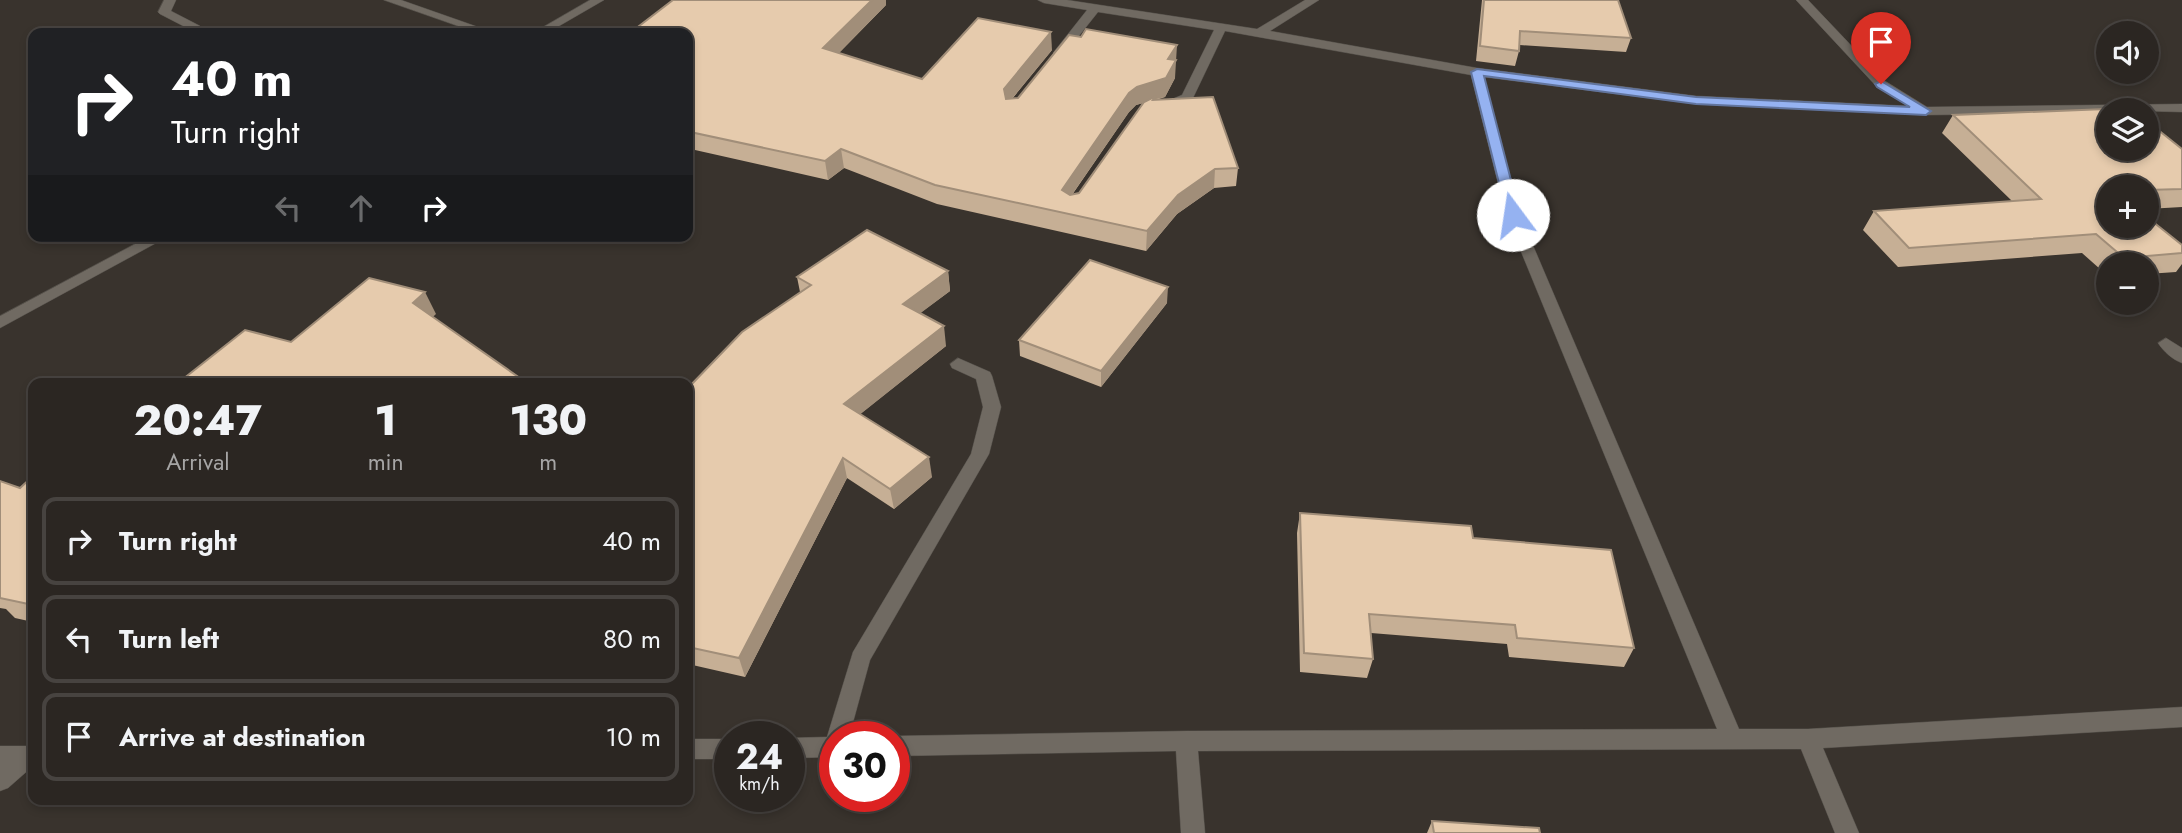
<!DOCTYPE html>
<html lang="en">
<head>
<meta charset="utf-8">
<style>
  body { margin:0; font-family:Jost,sans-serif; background:#332e2a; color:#f1f3f6; height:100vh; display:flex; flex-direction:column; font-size:26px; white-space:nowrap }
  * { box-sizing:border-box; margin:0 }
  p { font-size:23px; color:#a6a5a5 }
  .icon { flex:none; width:38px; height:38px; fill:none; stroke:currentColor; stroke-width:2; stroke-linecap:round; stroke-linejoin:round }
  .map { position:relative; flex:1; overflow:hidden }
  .panel { position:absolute; left:28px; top:378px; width:665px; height:427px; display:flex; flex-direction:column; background:#2b2622; border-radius:14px; box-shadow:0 4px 10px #0003,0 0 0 2px #474340 }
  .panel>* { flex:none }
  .hud { position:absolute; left:28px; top:28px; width:665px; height:214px; border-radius:14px; box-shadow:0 4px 10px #0003,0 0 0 2px #474340; background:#202124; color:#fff; overflow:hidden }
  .fabs { position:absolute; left:2096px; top:21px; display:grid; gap:14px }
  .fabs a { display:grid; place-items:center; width:63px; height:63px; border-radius:50%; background:#2b2622; box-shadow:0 4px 10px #0003,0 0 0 2px #474340; font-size:35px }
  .speed { position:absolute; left:714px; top:721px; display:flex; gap:14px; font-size:35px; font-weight:700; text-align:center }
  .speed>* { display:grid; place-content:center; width:91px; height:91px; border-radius:50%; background:#2b2622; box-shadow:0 4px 10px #0003,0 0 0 2px #474340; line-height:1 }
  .speed small { font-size:18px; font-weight:400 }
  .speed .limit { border:10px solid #d22; background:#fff; color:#111 }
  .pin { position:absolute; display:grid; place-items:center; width:60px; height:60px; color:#fff; margin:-72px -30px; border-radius:50% 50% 50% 0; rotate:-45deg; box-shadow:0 0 7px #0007 }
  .pin .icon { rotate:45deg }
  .me { position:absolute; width:77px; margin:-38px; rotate:346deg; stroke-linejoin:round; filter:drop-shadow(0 0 5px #0008) }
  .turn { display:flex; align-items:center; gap:24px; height:147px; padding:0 28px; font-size:32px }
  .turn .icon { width:91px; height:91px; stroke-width:2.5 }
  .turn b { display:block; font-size:49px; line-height:60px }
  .lanes { display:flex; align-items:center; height:66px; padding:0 28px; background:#0003; justify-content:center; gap:35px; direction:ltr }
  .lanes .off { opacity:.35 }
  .eta { display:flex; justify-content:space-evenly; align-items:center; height:119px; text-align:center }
  .eta b { font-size:42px; font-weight:800; line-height:49px }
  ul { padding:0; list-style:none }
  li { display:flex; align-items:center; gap:21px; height:88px; margin:0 14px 10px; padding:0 14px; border:4px solid #474340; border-radius:14px }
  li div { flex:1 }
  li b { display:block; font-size:26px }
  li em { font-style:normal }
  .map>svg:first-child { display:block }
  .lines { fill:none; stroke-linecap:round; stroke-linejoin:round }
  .minor-casing { stroke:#534f49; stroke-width:1 }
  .minor { fill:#706a62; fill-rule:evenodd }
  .wall { fill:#c6af95; fill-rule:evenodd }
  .shaded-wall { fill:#a18e79 }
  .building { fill:#e6cbad; stroke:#a18e79; stroke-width:2 }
  .route { fill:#95b2f1; stroke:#61749d; stroke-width:2 }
</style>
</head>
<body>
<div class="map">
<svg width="2182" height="833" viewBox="0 0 2182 833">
  <rect width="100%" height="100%" fill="#39332d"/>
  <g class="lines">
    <!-- minor casing -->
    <g class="minor-casing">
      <g id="minor">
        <path d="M 164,0 L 176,0 L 171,11 L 200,26 L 200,32 L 186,33 L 189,29 L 160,14 L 158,12 Z"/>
        <path d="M 384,0 L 401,0 L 495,33 L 478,33 Z"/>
        <path d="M 590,0 L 604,0 L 547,33 L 533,33 Z"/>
        <path d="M 1038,0 L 1067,0 L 1257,29 L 1305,0 L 1319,0 L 1270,31 L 1477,68 L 1696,96 L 1908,106 L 1877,87 L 1796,0 L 1808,0 L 1885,81 L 1927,107 L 2182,104 L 2182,112 L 2109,110 L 2109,113 L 1925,115 L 1696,104 L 1484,77 L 1520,215 L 1739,729 L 1808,729 L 2182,707 L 2182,727 L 1823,748 L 1859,833 L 1835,833 L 1801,749 L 1198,751 L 1205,833 L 1181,833 L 1176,751 L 894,756 L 894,736 L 1186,731 L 1717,729 L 1506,215 L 1471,75 L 1225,31 L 1192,100 L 1165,109 L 1158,105 L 1182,95 L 1214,30 L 1098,12 L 1063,56 L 1059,57 L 1053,53 L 1087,10 L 1044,3 Z"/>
        <path d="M 150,236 L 169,236 L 0,328 L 0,316 Z"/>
        <path d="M 2166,338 L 2182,348 L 2182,363 C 2173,360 2163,351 2158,343 Z"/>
        <path d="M 958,358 L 990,372 L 992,376 L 1001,407 L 989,454 L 870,660 L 849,737 L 835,737 L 835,757 L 789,758 L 789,738 L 827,737 L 853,652 L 971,454 L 983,407 L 976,379 L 952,368 L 950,364 Z"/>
        <rect x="688" y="739" width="42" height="20"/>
        <path d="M 0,746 L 33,746 L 33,766 L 8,788 L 0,791 Z"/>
      </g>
    </g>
    <!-- minor -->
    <use href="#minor" class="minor"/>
  </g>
  <!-- wall -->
  <g class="wall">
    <path d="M 1482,0 L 1618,0 L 1631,38 L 1626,52 L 1520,45 L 1519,51 L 1515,66 L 1476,61 Z"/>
    <path d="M 886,5 L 839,53 L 922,79 L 1052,50 L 1012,99 L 1175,78 L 1165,97 L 1156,100 L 1238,168 L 1236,186 L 1214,188 L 1177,214 L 1146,251 L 937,204 L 844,168 L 828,180 L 695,150 L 688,170 L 688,33 ZM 1143,103 L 1079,193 L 1072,195 L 1129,112 L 1136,105 Z"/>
    <path d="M 1953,115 L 2182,149 L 2182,207 L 2147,209 L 2147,187 L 2109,187 L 2182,245 L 2182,264 L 2176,272 L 2147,274 L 2147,264 L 2109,264 L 2109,277 L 2082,253 L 1898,267 L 1863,230 L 1874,211 L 2012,201 L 1942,133 Z"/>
    <path d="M 948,271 L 950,291 L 920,313 L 946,346 L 860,414 L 932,477 L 894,509 L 847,478 L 745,677 L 688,664 L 688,388 L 800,292 L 797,277 Z"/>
    <path d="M 1167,303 L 1101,387 L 1020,356 L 1019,340 Z"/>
    <path d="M 33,476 L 33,622 L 15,618 L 6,609 L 0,608 L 0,481 L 20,488 Z"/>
    <path d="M 1300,513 L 1473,538 L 1634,648 L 1624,667 L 1509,657 L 1507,644 L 1371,633 L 1373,659 L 1367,678 L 1300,672 L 1297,533 Z"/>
    <path d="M 1432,821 L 1540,833 L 1427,833 Z"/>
  </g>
  <!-- shaded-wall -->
  <g class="shaded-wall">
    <path d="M 872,0 L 886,0 L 886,5 L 826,66 L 823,48 Z"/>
    <path d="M 1051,32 L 1052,50 L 1005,107 L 1004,89 Z"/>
    <path d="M 1177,45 L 1175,78 L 1165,97 L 1156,99 L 1155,114 L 1154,100 L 1136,105 L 1129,112 L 1062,209 L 1062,190 L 1129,93 L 1168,59 Z"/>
    <path d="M 690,132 L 695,150 L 688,170 L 688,137 Z"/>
    <path d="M 841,149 L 844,168 L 828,180 L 825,161 Z"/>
    <path d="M 1215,169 L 1214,188 L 1177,214 L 1146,251 L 1147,231 L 1178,195 Z"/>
    <path d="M 948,271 L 950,291 L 906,324 L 903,304 Z"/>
    <path d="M 1168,287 L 1167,303 L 1101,387 L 1101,371 Z"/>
    <path d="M 425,292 L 436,314 L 424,325 L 413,303 Z"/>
    <path d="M 944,326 L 946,346 L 848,424 L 844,404 Z"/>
    <path d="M 929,457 L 932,477 L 894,509 L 890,489 Z"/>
    <path d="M 843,458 L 847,478 L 745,677 L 739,658 Z"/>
  </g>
  <!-- building -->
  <g class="building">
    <path d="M 673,0 L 872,0 L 823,48 L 922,79 L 978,18 L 1051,32 L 1004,89 L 1006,99 L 1018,98 L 1069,35 L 1081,37 L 1086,29 L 1177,45 L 1168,59 L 1176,60 L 1166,78 L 1137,87 L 1129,93 L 1062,190 L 1070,195 L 1079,193 L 1144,102 L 1156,96 L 1153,100 L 1213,97 L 1238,168 L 1215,169 L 1178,195 L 1147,231 L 935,185 L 841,149 L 825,161 L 690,132 L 688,137 L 688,33 L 630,33 Z"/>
    <path d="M 1484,0 L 1618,0 L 1631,38 L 1520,31 L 1519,51 L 1480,46 Z"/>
    <path d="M 2131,108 L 2133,110 L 2109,110 L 2109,149 L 2147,149 L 2147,121 L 2182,149 L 2182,189 L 2147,190 L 2147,187 L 2109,187 L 2109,226 L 2147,226 L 2147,217 L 2182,245 L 2182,253 L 2124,258 L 2096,234 L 1909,248 L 1874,211 L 2041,199 L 1953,115 Z"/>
    <path d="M 867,230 L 948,271 L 903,304 L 944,326 L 844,404 L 929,457 L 890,489 L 843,458 L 739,658 L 688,647 L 688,388 L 742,332 L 811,285 L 797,277 Z"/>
    <path d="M 1090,260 L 1168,287 L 1101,371 L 1019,340 Z"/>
    <path d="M 369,278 L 425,292 L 413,303 L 527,383 L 178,383 L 245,330 L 291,342 Z"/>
    <path d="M 33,476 L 33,605 L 0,598 L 0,481 L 20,488 Z"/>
    <path d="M 1300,513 L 1471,526 L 1473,538 L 1611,550 L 1634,648 L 1517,638 L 1515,625 L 1369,614 L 1373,659 L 1304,653 Z"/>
    <path d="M 1432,821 L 1539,828 L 1540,833 L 1434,833 Z"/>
  </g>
  <!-- route -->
  <path class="route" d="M 1477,69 L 1696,97 L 1910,107 L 1877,87 L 1875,84 L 1881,81 L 1931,111 L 1926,115 L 1696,104 L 1484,76 L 1520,215 L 1513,219 L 1507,215 L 1471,72 Z"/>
</svg>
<div class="fabs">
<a><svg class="icon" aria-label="sound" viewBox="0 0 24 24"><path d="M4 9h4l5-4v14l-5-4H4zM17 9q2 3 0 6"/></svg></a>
<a><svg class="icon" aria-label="layers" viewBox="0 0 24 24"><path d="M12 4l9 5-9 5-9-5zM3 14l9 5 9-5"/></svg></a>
<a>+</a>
<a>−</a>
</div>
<div class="speed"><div>24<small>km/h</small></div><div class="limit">30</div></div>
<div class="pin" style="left:1881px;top:84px;background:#d93025"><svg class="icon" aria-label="arrive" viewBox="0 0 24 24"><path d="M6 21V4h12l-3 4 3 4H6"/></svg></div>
<svg class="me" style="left:1513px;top:215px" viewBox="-20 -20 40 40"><circle r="19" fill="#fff"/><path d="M0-13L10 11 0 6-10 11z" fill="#95b2f1"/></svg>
<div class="hud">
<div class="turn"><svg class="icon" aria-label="right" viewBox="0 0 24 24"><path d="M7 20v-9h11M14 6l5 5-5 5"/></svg><div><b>40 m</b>Turn right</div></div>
<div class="lanes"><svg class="icon off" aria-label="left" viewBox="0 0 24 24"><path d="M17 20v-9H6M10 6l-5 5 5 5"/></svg><svg class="icon off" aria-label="ahead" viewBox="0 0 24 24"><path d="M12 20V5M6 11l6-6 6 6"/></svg><svg class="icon" aria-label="right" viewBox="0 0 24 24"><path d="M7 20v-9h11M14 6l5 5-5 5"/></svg></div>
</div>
<section class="panel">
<div class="eta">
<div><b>20:47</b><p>Arrival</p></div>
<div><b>1</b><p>min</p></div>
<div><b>130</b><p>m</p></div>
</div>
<ul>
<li><svg class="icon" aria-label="right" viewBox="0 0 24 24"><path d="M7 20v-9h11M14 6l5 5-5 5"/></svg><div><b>Turn right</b></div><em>40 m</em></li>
<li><svg class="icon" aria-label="left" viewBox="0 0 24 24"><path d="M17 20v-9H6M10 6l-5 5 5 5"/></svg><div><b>Turn left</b></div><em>80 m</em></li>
<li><svg class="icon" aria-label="arrive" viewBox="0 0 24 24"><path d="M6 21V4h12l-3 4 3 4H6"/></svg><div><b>Arrive at destination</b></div><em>10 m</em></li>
</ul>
</section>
</div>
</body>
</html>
